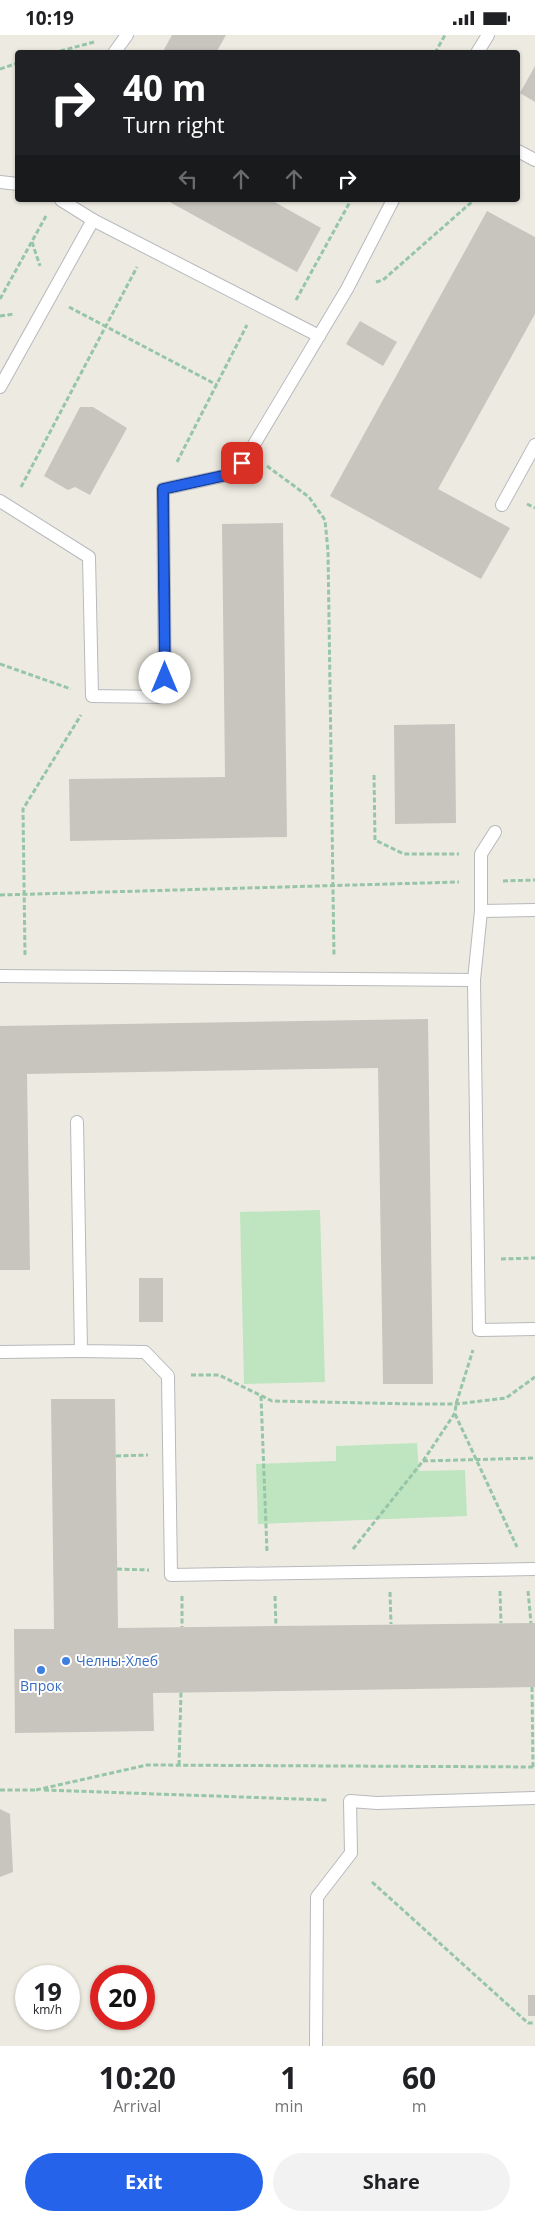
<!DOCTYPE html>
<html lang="en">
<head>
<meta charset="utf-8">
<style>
  body { margin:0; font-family:"Open Sans",sans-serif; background:#f2f2f2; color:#202124; height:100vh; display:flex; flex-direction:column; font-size:19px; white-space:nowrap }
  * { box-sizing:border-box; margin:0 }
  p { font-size:16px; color:#757577 }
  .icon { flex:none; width:28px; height:28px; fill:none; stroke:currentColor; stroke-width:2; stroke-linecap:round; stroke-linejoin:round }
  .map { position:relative; height:2011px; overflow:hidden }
  .sheet { display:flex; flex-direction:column; background:#fff; flex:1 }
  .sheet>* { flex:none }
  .guide { position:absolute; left:15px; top:15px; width:505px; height:152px; border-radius:5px; box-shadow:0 1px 4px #0004; background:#202124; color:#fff; overflow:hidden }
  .speed { position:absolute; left:15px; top:1930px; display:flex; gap:10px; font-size:25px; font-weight:700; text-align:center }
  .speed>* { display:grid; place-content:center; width:65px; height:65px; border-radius:50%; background:#fff; box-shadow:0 1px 4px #0004; line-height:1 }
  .speed small { font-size:12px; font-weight:400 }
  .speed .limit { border:8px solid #d22; background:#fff; color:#111 }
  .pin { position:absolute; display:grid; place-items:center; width:42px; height:42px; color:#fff; margin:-21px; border-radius:10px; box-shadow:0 2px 8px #0006 }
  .me { position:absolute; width:55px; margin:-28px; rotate:0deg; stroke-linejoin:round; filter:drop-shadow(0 0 4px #0008) }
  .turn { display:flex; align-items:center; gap:18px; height:105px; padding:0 25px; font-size:22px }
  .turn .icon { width:65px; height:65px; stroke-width:2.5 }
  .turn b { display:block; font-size:35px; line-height:42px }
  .lanes { display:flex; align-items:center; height:48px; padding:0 25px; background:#0003; justify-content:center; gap:25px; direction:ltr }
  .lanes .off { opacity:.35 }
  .eta { display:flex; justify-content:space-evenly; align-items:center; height:85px; text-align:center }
  .eta b { font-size:30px; font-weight:700; line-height:35px }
  .primary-button { display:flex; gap:10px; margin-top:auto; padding:10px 25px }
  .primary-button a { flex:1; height:58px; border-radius:30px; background:#2563eb; color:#fff; font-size:20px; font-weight:700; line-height:58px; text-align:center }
  .primary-button a+a { background:#f2f2f2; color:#202124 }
  .status { display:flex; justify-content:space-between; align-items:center; height:35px; padding:0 25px; background:#fff; direction:ltr }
  .status svg { height:14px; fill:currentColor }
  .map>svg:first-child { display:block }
  .green { fill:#bee5c0 }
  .building { fill:#c8c5bf }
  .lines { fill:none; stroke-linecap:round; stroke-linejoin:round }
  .lane-casing { stroke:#b7b9be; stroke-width:14 }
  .path { stroke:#97c5a7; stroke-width:3; stroke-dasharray:5 2.5; stroke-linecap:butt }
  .lane { stroke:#fff; stroke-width:12 }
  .route-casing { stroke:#184099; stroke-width:12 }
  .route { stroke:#2563eb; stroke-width:9 }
  .shop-dot { fill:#3f7fe0; stroke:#fff; stroke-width:2 }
  .labels { text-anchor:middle; stroke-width:4; stroke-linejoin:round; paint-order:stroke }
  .shop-label { font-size:14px; fill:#366cbe; stroke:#fff; text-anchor:start }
</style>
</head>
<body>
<div class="status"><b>10:19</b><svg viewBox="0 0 49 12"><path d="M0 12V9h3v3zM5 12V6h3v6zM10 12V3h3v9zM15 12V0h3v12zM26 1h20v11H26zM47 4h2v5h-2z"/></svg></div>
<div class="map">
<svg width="535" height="2011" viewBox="0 0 535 2011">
  <rect width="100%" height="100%" fill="#edebe1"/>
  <!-- green -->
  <g class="green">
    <path d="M 320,1175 L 325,1347 L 244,1349 L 240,1177 Z"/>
    <path d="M 417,1408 L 419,1436 L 465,1435 L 467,1481 L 258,1489 L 256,1429 L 336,1426 L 336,1411 Z"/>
  </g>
  <!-- building -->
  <g class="building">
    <path d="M 172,0 L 226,0 L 216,18 L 162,18 Z"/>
    <path d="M 535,31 L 535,67 L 520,58 Z"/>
    <path d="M 166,165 L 271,165 L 321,193 L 297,237 Z"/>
    <path d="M 487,176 L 535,202 L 535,279 L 438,454 L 510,493 L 481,544 L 330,461 Z"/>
    <path d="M 360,286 L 397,307 L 383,331 L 346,309 Z"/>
    <path d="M 80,372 L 93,372 L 127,393 L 90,460 L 75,452 L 68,455 L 44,441 Z"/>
    <path d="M 283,488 L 287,802 L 70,806 L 69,744 L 225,742 L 222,489 Z"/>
    <path d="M 455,689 L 456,788 L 395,789 L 394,690 Z"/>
    <path d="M 428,984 L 433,1349 L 383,1349 L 378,1033 L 27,1039 L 30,1235 L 0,1235 L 0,991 Z"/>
    <rect x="139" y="1243" width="24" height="44"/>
    <path d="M 51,1364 L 115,1364 L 118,1593 L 535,1588 L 535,1652 L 153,1658 L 154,1696 L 15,1698 L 14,1594 L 54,1594 Z"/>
    <path d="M 0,1774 L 10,1779 L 13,1837 L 0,1842 Z"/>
    <rect x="528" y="1960" width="7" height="21"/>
  </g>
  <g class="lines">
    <!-- lane casing -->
    <g class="lane-casing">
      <g id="lane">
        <path d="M 114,18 L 127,0"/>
        <path d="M 477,18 L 488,0"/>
        <path d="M 518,116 L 535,125"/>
        <path d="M 0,147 L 18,149"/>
        <path d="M 61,165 L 93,185"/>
        <path d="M 0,352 L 93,185 L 319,301"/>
        <path d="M 0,466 L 89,522 L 92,661 L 165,662 L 163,454 L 237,438 L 347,254 L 393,165"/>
        <path d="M 502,470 L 535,410"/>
        <path d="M 481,876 L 481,819 L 495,797"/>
        <path d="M 0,941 L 474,945 L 481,876 L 535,875"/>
        <path d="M 474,945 L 479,1295 L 535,1294"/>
        <path d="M 77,1087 L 81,1316 L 145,1317 L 168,1341 L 171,1540 L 535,1534"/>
        <path d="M 0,1317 L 81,1316"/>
        <path d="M 316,2011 L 317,1862 L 351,1818 L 350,1766 L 377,1768 L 535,1763"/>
      </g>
    </g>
    <!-- path -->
    <g class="path">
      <path d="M 53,18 L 94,7"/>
      <path d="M 435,18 L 445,0"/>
      <path d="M 0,34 L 18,28"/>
      <path d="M 32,207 L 40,231"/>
      <path d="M 376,247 L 383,245 L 474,165"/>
      <path d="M 0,264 L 46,181"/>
      <path d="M 296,265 L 351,165"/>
      <path d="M 69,272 L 217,350"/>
      <path d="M 0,281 L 14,279"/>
      <path d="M 177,427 L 247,290"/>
      <path d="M 267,431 L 309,462 L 325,485 L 328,516 L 334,921"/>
      <path d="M 21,452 L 137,232"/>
      <path d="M 527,469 L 535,473"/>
      <path d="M 0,629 L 71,654"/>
      <path d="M 374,740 L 375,805 L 404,819 L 459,819"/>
      <path d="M 503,846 L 535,845"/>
      <path d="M 0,860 L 459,847"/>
      <path d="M 25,920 L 23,774 L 81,680"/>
      <path d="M 501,1224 L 535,1223"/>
      <path d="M 191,1340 L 219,1340 L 272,1366 L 416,1369 L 456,1369 L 506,1363 L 535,1342"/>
      <path d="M 261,1361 L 267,1517"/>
      <path d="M 455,1379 L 517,1512"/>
      <path d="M 116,1421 L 148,1420"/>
      <path d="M 423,1426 L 535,1423"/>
      <path d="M 353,1514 L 423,1426 L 455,1378 L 456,1369 L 473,1315"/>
      <path d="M 117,1534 L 149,1535"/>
      <path d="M 500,1556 L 501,1588"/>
      <path d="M 528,1556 L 531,1588"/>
      <path d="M 390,1557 L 391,1589"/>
      <path d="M 182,1561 L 182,1592"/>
      <path d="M 275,1561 L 276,1591"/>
      <path d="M 532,1652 L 533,1732"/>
      <path d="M 179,1730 L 181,1657"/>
      <path d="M 0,1755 L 38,1755"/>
      <path d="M 36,1755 L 147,1730 L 535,1732"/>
      <path d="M 44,1755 L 327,1765"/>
      <path d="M 372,1847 L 528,1988 L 535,1988"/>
    </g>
    <!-- lane -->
    <use href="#lane" class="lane"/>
  </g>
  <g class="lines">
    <!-- route casing -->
    <g class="route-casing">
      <path id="route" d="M 165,643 L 163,454 L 236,438 L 242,428"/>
    </g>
    <!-- route -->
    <use href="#route" class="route"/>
  </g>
  <!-- markers -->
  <g class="shop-dot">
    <circle cx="66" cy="1626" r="5"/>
    <circle cx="41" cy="1635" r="5"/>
  </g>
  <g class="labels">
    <!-- shop labels -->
    <g class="shop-label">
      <text x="76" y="1631">Челны-Хлеб</text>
      <text x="41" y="1656" text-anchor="middle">Впрок</text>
    </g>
  </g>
</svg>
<div class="speed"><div>19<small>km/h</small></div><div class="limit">20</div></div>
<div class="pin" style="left:242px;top:428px;background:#d93025"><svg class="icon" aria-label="arrive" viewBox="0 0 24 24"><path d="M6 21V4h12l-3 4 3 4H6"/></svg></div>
<svg class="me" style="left:165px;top:643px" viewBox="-20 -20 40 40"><circle r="19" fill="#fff"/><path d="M0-13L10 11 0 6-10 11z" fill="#2563eb"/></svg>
<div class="guide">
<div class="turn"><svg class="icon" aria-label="right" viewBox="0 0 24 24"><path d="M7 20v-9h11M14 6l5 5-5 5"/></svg><div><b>40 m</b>Turn right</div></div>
<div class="lanes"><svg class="icon off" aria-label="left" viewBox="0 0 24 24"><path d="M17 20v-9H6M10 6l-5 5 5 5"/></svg><svg class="icon off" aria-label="ahead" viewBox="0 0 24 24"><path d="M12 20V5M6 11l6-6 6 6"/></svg><svg class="icon off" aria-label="ahead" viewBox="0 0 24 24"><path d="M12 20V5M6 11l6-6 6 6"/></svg><svg class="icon" aria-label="right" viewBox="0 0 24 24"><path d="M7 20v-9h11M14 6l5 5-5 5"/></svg></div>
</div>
</div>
<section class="sheet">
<div class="eta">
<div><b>10:20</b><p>Arrival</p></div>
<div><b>1</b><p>min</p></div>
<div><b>60</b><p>m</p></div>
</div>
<div class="primary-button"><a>Exit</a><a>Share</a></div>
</section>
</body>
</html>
